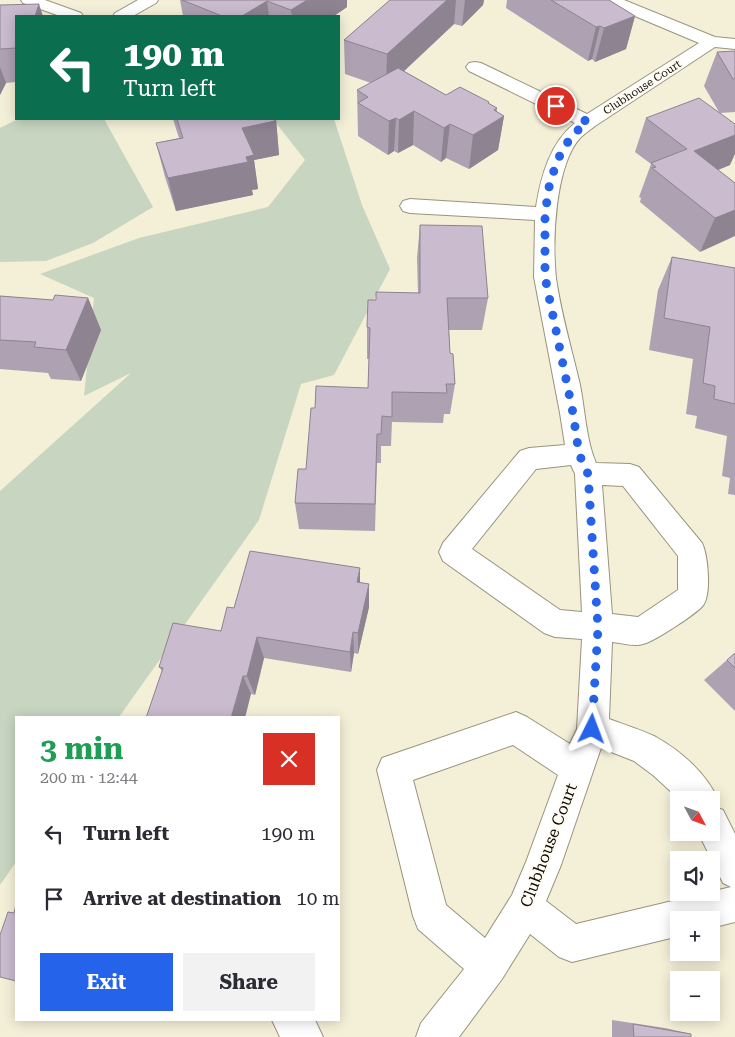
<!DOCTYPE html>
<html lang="en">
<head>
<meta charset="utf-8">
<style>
  body { margin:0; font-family:"Roboto Serif",serif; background:#f2f2f3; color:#2b2b33; height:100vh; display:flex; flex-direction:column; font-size:19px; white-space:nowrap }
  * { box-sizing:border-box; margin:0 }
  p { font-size:16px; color:#7c7c81 }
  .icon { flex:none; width:28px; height:28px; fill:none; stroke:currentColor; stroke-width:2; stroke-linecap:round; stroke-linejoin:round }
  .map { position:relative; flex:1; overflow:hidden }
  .drawer { position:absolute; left:15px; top:716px; width:325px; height:305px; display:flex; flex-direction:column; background:#fff; border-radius:0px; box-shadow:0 2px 12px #0003 }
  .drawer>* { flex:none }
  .hud { position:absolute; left:15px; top:15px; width:325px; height:105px; border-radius:0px; box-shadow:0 2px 12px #0003; background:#0b6e4f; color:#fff; overflow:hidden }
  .needle { width:32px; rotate:131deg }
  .fabs { position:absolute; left:670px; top:791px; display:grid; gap:10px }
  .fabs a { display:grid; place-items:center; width:50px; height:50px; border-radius:0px; background:#fff; box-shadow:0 2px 12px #0003; font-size:25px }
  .pin { position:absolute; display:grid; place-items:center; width:42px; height:42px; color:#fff; margin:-21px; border:2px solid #fff; border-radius:50%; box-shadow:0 1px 5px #0007 }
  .me { position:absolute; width:55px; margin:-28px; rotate:3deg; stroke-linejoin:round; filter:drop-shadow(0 0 4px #0008) }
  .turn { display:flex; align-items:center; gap:18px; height:105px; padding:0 25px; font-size:22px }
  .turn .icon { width:65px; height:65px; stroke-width:2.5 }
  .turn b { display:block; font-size:35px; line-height:42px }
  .round { display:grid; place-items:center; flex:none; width:52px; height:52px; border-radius:0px; background:#f2f2f3 }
  .headline { display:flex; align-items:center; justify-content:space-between; height:85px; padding:0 25px }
  h1 { font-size:30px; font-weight:700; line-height:38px; color:#1e9e55 }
  .action { display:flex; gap:10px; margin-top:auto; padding:10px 25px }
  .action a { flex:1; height:58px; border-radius:0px; background:#2563eb; color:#fff; font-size:20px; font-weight:700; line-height:58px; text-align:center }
  .action a+a { background:#f2f2f3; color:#2b2b33 }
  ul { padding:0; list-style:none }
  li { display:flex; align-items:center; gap:15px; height:65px; padding:0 25px }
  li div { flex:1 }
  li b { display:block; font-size:19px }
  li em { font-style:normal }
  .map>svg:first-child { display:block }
  .green { fill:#c7d5c1 }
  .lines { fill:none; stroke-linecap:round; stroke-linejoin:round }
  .minor-casing { stroke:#98947e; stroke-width:2 }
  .minor { fill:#fff; fill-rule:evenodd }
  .wall { fill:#aea1b2 }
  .shaded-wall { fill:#8d8391 }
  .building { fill:#cabbcf; stroke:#8d8391 }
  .route { stroke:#2563eb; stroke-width:9; stroke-dasharray:0 16.2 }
  .labels { text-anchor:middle; stroke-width:4.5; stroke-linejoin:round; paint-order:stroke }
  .far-street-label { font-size:11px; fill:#0e0c05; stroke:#fffdf3 }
  .near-street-label { font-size:16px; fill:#0e0c05; stroke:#fffdf3 }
</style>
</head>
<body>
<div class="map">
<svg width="735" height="1037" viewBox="0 0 735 1037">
  <rect width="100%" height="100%" fill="#f4f0d8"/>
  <!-- green -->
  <g class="green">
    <path d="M 18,119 L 104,119 L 153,207 L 93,243 L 46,261 L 0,262 L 0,128 Z"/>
    <path d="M 273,119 L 334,119 L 362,205 L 390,269 L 334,375 L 301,384 L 259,520 L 119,717 L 16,718 L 16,862 L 0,885 L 0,491 L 131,373 L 84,396 L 94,298 L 40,274 L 139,238 L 268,207 L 305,160 Z"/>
  </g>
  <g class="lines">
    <!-- minor casing -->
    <g class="minor-casing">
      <g id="minor">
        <path d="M 21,0 L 45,0 L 81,13 L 83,16 L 60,16 L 23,3 Z"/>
        <path d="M 138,0 L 158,0 L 156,3 L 133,16 L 113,16 L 115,13 Z"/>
        <path d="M 602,0 L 624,0 L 715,37 L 735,39 L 735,49 L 715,47 L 595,126 C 590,130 584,134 580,138 C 555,166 552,241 556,278 C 561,314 572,350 580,385 C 585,410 586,440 596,463 L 630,464 L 639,467 L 702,543 C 708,555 711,592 704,604 C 701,611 652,643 643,644 C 634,647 622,643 612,642 L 609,719 C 625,725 642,730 656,737 C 681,751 707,774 718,800 L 715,807 L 723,810 L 735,834 L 735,922 L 711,928 L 711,920 L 679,920 L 679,936 L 572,962 L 559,957 L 530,934 L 502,979 L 459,1037 L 416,1037 L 421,1023 L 464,969 L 418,929 L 413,916 L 377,770 L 382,758 L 516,712 L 527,717 L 570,744 L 577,729 L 582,639 L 555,637 L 544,633 L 443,561 L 439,552 L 443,543 L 520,451 L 529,448 L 565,445 L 560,413 L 534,277 L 535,220 L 410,213 L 403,211 L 400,206 L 403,201 L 410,199 L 536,207 C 541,176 550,143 575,123 L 469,71 L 466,67 L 469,63 L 475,62 L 481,63 L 587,114 L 699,43 L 604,3 ZM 571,465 L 575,474 L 582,612 L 560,610 L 472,549 L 536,469 ZM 602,485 L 623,486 L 678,556 L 678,590 L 638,617 L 612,614 ZM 513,745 L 558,775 L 526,862 L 512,895 L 485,938 L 446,905 L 413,780 ZM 601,748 L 634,761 L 654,776 L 680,800 L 711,800 L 711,832 L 698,832 L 723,883 L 731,887 L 576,924 L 546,901 L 561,865 Z"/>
        <path d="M 272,1020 L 315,1020 L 323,1037 L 280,1037 Z"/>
      </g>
    </g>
    <!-- minor -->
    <use href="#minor" class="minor"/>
  </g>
  <!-- wall -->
  <g class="wall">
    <path d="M 180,0 L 347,0 L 347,7 L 334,16 L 183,16 Z"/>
    <path d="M 390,0 L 484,0 L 483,5 L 462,26 L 454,24 L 404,71 L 446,95 L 489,102 L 489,104 L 496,112 L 504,116 L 498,150 L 469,169 L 446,158 L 441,162 L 413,145 L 398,153 L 394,151 L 388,155 L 358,136 L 357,90 L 371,83 L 345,74 L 344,40 Z"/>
    <path d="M 507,0 L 609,0 L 635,16 L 626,49 L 595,62 L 592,59 L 588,61 L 506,8 Z"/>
    <path d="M 0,5 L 16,16 L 16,82 L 6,83 L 0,95 Z"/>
    <path d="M 735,51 L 735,112 L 720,113 L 730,165 L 718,170 L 735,183 L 700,252 L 640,202 L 641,198 L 639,197 L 651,164 L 635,152 L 646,118 L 719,112 L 704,86 L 717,52 Z"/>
    <path d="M 173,119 L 276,119 L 279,155 L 254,160 L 258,189 L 252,190 L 253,195 L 176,211 L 165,177 L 156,143 L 179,138 Z"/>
    <path d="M 420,225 L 488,298 L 482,330 L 449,330 L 450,353 L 455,384 L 450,414 L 444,414 L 443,423 L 392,422 L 391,446 L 381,446 L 381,463 L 377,463 L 375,531 L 299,529 L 295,503 L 306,469 L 315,408 L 368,388 L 369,359 L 367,359 L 367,327 L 376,300 L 418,293 L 417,258 Z"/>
    <path d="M 672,257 L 735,268 L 735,495 L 728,494 L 730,478 L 722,476 L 727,436 L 695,428 L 697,416 L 686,414 L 693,359 L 649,350 L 658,290 Z"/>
    <path d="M 0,296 L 53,300 L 88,298 L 101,330 L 81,381 L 51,379 L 48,373 L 0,369 Z"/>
    <path d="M 360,568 L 360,583 L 369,584 L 369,607 L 358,654 L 354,653 L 351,672 L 264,658 L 255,695 L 162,671 L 159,667 L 221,631 L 234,608 Z"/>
    <path d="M 735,653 L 735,711 L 704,680 Z"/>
    <path d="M 612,1020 L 665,1028 L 691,1034 L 691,1037 L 612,1037 Z"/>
  </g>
  <!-- shaded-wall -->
  <g class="shaded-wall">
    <path d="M 307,0 L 347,0 L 347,7 L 334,16 L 292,16 L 291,10 Z"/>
    <path d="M 447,0 L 456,0 L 454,24 L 386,88 L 387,54 Z"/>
    <path d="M 465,0 L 484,0 L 483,5 L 462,26 Z"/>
    <path d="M 267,1 L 269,16 L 242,16 Z"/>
    <path d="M 39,4 L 43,16 L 35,16 Z"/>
    <path d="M 635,16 L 626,49 L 595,62 L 604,28 Z"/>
    <path d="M 600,26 L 592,59 L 588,61 L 596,27 Z"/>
    <path d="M 0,67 L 6,83 L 0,95 Z"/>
    <path d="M 489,102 L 485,127 L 494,110 L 497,108 L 495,122 L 504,116 L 498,150 L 469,169 L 473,135 L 488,103 Z"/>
    <path d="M 414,111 L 413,145 L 398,153 L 399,120 Z"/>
    <path d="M 396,118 L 394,151 L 388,155 L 389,121 Z"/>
    <path d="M 273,119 L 276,119 L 279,155 L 254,160 L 258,189 L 252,190 L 253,195 L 176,211 L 168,178 L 242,128 Z"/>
    <path d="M 450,124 L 446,158 L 441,162 L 444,128 Z"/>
    <path d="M 735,135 L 735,154 L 730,165 L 680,185 L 694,151 Z"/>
    <path d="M 735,210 L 735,236 L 700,252 L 715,218 Z"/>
    <path d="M 88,298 L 101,330 L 81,381 L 66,350 Z"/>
    <path d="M 360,568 L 360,592 L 357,582 Z"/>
    <path d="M 369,584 L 369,607 L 358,654 L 358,633 Z"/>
    <path d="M 353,632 L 354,653 L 351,672 L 350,652 Z"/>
    <path d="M 257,637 L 264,658 L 255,695 L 247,676 Z"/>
    <path d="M 243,676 L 251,694 L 245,718 L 231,718 Z"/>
  </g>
  <!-- building -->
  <g class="building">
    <path d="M 182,0 L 307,0 L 291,10 L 267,1 L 242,16 L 222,16 Z"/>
    <path d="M 390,0 L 447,0 L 387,54 L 344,40 Z"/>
    <path d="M 551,0 L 609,0 L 635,16 L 604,28 L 600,26 L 596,27 Z"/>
    <path d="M 39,4 L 35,16 L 16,16 L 16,48 L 0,49 L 0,5 Z"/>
    <path d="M 735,51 L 735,79 L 733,79 L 717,52 Z"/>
    <path d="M 398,68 L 446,95 L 460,87 L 489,102 L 488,103 L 497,108 L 494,110 L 504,116 L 473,135 L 450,124 L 444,128 L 414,111 L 399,120 L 396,118 L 389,121 L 358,103 L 368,97 L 357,90 Z"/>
    <path d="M 699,98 L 735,124 L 735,135 L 694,151 L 735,183 L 735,210 L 715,218 L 652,168 L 656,167 L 651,163 L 687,149 L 646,118 Z"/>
    <path d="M 177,119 L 274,119 L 275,121 L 242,128 L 254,155 L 246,157 L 248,162 L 168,178 L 156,143 L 183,138 Z"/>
    <path d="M 420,225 L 482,226 L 488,298 L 447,298 L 450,353 L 453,354 L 455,384 L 446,384 L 447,393 L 392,392 L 392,417 L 382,416 L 381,434 L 377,434 L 375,504 L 295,503 L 298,469 L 306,469 L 311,408 L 315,408 L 316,386 L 368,388 L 370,328 L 367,327 L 368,300 L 376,300 L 376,292 L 420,293 Z"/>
    <path d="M 672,257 L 735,268 L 735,404 L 714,399 L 715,386 L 703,383 L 710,327 L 664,318 Z"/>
    <path d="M 55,295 L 88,298 L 66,350 L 34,347 L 36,342 L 0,340 L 0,296 L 53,300 Z"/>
    <path d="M 250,551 L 360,568 L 357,582 L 369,584 L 358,633 L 353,632 L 350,652 L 257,637 L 247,676 L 243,676 L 231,718 L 146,718 L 163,668 L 159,667 L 173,623 L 221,631 L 227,607 L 234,608 Z"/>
    <path d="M 735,653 L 735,668 L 727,660 Z"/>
    <path d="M 16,905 L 16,981 L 0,977 L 0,935 L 8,912 L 14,913 Z"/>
    <path d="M 633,1024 L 691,1034 L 691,1037 L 634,1037 Z"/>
  </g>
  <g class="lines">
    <!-- route -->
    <path class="route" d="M 556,106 L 588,122 L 572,135 L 560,155 L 550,181 L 545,214 L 545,277 L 573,413 L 579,454 L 588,474 L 598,628 L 592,729"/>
  </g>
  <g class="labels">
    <!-- far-street labels -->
    <g class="far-street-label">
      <text transform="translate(642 87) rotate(-33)" y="4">Clubhouse Court</text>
    </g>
    <!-- near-street labels -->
    <g class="near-street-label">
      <text transform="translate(548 845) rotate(-69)" y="6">Clubhouse Court</text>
    </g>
  </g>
</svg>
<div class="fabs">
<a><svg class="needle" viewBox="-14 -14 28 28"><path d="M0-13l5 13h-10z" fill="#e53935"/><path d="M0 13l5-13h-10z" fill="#7c7c81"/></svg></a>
<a><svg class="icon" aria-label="sound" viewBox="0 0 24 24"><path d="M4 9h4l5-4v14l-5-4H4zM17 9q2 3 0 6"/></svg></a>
<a>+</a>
<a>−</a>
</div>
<div class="pin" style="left:556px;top:106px;background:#d93025"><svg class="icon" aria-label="arrive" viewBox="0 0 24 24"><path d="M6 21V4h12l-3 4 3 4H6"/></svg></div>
<svg class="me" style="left:592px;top:729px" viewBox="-20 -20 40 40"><path d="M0-17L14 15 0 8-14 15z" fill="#2563eb" stroke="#fff" stroke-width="4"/></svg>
<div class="hud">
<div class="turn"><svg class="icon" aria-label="left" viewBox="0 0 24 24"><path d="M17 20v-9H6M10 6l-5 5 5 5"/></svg><div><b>190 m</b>Turn left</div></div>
</div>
<section class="drawer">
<div class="headline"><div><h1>3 min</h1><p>200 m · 12:44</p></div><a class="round" style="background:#d93025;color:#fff"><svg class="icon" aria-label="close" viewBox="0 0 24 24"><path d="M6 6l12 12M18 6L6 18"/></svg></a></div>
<ul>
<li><svg class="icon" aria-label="left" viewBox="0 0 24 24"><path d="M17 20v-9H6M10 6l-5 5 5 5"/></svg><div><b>Turn left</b></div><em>190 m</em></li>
<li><svg class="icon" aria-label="arrive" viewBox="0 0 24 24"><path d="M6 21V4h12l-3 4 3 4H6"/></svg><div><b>Arrive at destination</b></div><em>10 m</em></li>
</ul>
<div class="action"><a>Exit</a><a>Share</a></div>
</section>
</div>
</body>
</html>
